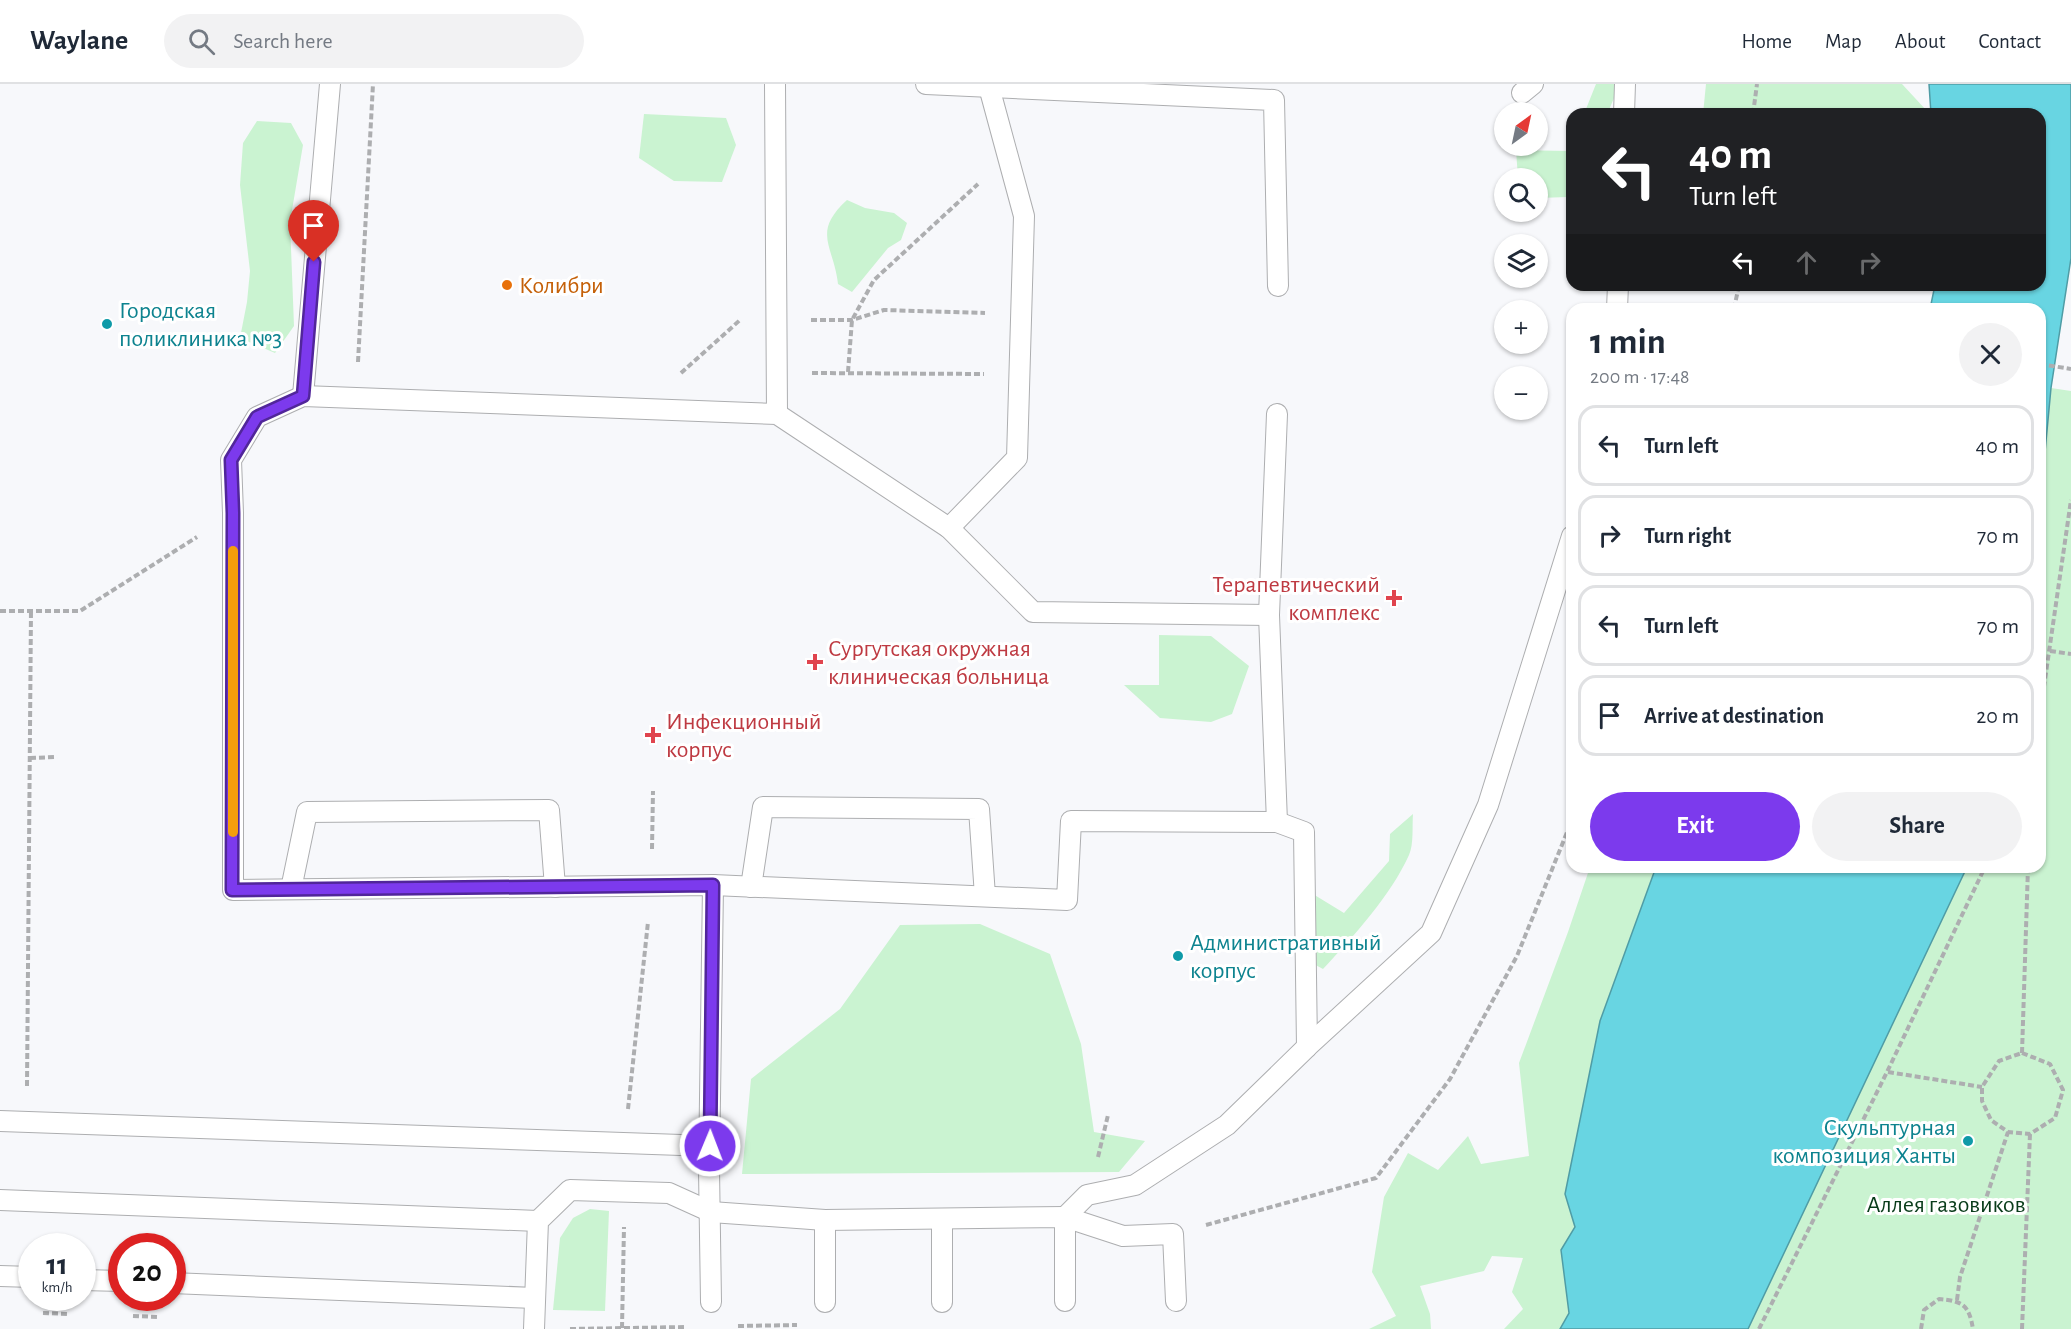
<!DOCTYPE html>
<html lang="en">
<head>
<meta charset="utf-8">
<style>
  body { margin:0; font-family:"Alegreya Sans",sans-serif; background:#f2f2f3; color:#1f2937; height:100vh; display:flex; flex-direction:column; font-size:22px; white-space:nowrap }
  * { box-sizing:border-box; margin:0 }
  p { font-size:20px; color:#747a83 }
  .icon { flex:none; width:33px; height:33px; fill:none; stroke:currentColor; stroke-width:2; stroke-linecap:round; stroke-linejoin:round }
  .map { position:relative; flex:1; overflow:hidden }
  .sheet { position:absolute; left:1566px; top:219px; width:480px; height:570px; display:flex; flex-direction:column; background:#fff; border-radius:18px; box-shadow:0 2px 4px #0004 }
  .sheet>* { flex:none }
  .hud { position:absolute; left:1566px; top:24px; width:480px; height:183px; border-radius:18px; box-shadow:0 2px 4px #0004; background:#202124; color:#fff; overflow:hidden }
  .needle { width:39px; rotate:33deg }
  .fabs { position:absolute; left:1494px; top:18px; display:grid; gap:12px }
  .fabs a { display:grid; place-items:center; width:54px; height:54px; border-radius:50%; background:#fff; box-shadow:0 2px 4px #0004; font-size:30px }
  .speed { position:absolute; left:18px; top:1149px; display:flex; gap:12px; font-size:30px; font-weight:700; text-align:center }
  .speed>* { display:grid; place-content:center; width:78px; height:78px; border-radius:50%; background:#fff; box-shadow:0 2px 4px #0004; line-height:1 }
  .speed small { font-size:15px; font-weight:400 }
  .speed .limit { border:9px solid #d22; background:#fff; color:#111 }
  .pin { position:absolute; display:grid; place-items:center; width:51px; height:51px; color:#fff; margin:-62px -26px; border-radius:50% 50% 50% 0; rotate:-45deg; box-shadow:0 0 6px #0007 }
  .pin .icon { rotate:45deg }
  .me { position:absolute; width:66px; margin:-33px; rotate:1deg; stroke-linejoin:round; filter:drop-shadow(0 0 4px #0008) }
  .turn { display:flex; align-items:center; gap:21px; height:126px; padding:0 24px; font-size:27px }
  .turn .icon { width:78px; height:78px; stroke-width:2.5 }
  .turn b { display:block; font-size:42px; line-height:51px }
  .lanes { display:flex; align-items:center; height:57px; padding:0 24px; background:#0003; justify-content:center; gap:30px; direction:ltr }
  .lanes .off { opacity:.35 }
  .round { display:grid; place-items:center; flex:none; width:63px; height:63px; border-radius:32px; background:#f2f2f3 }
  .headline { display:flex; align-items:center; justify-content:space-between; height:102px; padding:0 24px }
  h1 { font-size:36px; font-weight:600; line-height:45px }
  .button { display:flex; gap:12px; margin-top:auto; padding:12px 24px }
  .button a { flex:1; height:69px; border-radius:36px; background:#7c3aed; color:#fff; font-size:24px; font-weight:600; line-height:69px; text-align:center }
  .button a+a { background:#f2f2f3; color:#1f2937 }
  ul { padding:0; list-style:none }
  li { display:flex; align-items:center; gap:18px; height:81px; margin:0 12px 9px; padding:0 12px; border:3px solid #e0e1e3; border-radius:18px }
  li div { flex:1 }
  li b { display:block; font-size:22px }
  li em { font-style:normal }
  header { display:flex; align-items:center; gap:36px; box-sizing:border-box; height:84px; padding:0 30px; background:#fff; border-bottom:2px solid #e0e1e3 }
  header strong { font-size:28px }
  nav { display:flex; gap:33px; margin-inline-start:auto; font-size:21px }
  .search { width:420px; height:54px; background:#f2f2f3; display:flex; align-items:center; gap:15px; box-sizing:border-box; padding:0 21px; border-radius:33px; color:#747a83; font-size:22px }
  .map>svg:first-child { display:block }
  .green { fill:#caf3d1 }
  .water { fill:#68d5e2; stroke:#4f9ca5; stroke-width:1.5 }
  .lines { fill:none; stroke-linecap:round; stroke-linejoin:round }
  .service-casing { stroke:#adaeb0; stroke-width:22 }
  .path { stroke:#adaeb0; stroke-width:4; stroke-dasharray:6 3; stroke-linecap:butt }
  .service { stroke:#fff; stroke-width:20 }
  .route-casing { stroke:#51269a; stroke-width:15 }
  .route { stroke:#7c3aed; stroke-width:10 }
  .slow { stroke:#f59e0b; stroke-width:10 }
  .food-dot { fill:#e8710a; stroke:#fff; stroke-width:2 }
  .culture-dot { fill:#0f9aa8; stroke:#fff; stroke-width:2 }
  .health-dot { fill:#e0444e; stroke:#fff; stroke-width:2 }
  .labels { text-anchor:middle; stroke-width:6; stroke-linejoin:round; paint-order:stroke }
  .food-label { font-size:24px; fill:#c56008; stroke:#fff; text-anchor:start }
  .culture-label { font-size:24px; fill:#0d838f; stroke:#fff; text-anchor:start }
  .health-label { font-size:24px; fill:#be3a42; stroke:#fff; text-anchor:start }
  .park-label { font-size:24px; fill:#093c1a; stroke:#fff }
</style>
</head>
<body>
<header>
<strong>Waylane</strong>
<div class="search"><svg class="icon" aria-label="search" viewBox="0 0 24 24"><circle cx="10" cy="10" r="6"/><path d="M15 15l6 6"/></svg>Search here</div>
<nav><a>Home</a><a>Map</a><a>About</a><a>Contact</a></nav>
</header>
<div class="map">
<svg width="2071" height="1245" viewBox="0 0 2071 1245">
  <rect width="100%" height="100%" fill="#f7f8fb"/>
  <!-- green -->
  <g class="green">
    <path d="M 1596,0 L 1615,0 L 1619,3 L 1607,30 L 1584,30 Z"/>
    <path d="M 1706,0 L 1902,0 L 1927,27 L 1926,30 L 1703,30 Z"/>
    <path d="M 644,30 L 726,34 L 736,61 L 722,98 L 674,97 L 639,74 Z"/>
    <path d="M 257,37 L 291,39 L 303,61 L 290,138 L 294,242 L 275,269 L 240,254 L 247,218 L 250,187 L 240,101 L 243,59 Z"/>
    <path d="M 1572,62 L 1572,110 L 1568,113 L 1538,114 L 1538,94 L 1518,94 L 1516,66 L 1570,67 Z"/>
    <path d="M 847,116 L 865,124 L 894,129 L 907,139 L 901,156 L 888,164 L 852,208 L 838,200 C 834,162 811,149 847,116 Z"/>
    <path d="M 1800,201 L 1916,201 L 1911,207 L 1842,207 Z"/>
    <path d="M 2051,304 L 2071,307 L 2071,1245 L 1748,1245 L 1967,783 L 2040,783 L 2040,421 Z"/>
    <path d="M 1159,551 L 1211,552 L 1249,582 L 1232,630 L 1211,638 L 1160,634 L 1124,601 L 1159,601 Z"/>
    <path d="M 1413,730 C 1412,742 1414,760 1409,771 C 1391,811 1353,853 1323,885 L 1310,878 L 1308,807 L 1344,829 L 1389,777 L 1390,750 Z"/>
    <path d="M 1590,783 L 1656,783 L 1600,937 L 1565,1110 L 1575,1143 L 1561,1166 L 1569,1229 L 1560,1245 L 1504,1245 L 1523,1225 L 1512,1208 L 1523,1174 L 1492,1172 L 1484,1187 L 1420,1202 L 1430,1230 L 1431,1245 L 1369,1245 L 1396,1232 L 1372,1188 L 1384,1113 L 1408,1069 L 1438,1086 L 1468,1052 L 1481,1080 L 1529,1072 L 1519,979 L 1568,848 Z"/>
    <path d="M 980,840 L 1050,870 L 1081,960 L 1094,1048 L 1145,1057 L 1119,1088 L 742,1090 L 751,995 L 840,925 L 900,841 Z"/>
    <path d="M 590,1125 L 609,1127 L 605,1227 L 553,1226 L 560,1154 L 573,1134 Z"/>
  </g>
  <!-- water -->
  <g class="water">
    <path d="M 1929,0 L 2071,0 L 2071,174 L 2051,304 L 2040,421 L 2040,225 L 1930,225 L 1935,201 L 2040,201 L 2040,30 L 1931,30 Z"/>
    <path d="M 1656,783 L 1967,783 L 1748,1245 L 1560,1245 L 1569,1229 L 1561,1166 L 1575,1143 L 1565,1110 L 1600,937 Z"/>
  </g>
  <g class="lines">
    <!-- service casing -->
    <g class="service-casing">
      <g id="service">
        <path d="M 775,0 L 777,330"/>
        <path d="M 926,0 L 1274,16 L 1278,202"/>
        <path d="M 1522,9 L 1533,0"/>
        <path d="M 1624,30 L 1625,0"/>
        <path d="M 1617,225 L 1618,201"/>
        <path d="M 303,312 L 330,0"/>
        <path d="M 1277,330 L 1269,531 L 1277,738"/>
        <path d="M 949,444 L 1017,374 L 1024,132 L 989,3"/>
        <path d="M 1269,531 L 1033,528 L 949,444 L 777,330 L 303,312 L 257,333 L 231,376 L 233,429 L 233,806 L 713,801 L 1067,816 L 1071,737 L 1277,738 L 1304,748 L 1307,963"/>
        <path d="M 751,803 L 763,723 L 979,725 L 985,812"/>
        <path d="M 291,805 L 307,728 L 549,726 L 555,803"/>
        <path d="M 0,1037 L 710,1062"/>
        <path d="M 0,1116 L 538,1137"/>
        <path d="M 0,1192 L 32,1193"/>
        <path d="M 82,1196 L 122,1197"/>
        <path d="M 172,1199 L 535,1214"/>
        <path d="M 1065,1217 L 1065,1133 L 1087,1111 L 1135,1101 L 1227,1041 L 1307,963 L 1431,849 L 1488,721 L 1572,452"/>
        <path d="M 711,1218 L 709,1085 L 713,801"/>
        <path d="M 825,1218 L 825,1136"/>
        <path d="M 942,1218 L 942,1135"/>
        <path d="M 534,1245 L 538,1137 L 570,1106 L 669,1109 L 711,1128 L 825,1136 L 1065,1133 L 1123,1152 L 1173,1150 L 1176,1217"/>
      </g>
    </g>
    <!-- path -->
    <g class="path">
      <path d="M 1753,30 L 1757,0"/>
      <path d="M 1734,225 L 1739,201"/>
      <path d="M 811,236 L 852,236 L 884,226 L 985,229"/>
      <path d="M 358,278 L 373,0"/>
      <path d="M 2040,280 L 2071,285"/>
      <path d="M 848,288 L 852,236 L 874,196 L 978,100"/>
      <path d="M 681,289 L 740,236"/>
      <path d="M 812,289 L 984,290"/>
      <path d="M 0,527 L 80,527 L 197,453"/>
      <path d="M 2050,567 L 2071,570"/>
      <path d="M 2040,630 L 2071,416"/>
      <path d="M 30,674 L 57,673"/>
      <path d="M 652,765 L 653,707"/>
      <path d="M 2022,969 L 2050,980 L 2063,1006 L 2055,1034 L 2030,1050 L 2008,1048 L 1991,1036 L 1982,1017 L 1982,1003 L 1999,977 Z"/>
      <path d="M 2022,969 L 2028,783"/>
      <path d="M 1888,988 L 1982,1003"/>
      <path d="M 27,1002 L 31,527"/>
      <path d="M 628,1025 L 648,838"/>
      <path d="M 1098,1073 L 1108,1031"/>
      <path d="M 1206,1141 L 1376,1094 L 1450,995 L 1517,872 L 1572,736"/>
      <path d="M 1957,1216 L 1960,1193 L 2008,1048"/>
      <path d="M 43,1229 L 68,1230"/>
      <path d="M 133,1232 L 158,1233"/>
      <path d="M 738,1242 L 797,1241"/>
      <path d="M 622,1244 L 624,1143"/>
      <path d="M 570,1245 L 686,1243"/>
      <path d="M 1759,1245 L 1887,988 L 1985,783"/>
      <path d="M 1921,1245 L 1924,1226 L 1939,1215 C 1963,1217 1969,1221 1973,1245"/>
      <path d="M 2022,1245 L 2030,1050"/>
    </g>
    <!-- service -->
    <use href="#service" class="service"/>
  </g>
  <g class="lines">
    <!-- route casing -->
    <g class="route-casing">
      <path id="route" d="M 314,178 L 303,312 L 257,333 L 231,376 L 233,429 L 232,806 L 713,801 L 710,1062"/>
    </g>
    <!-- route -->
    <use href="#route" class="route"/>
    <!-- slow -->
    <path class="slow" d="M 233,748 L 233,467"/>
  </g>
  <!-- markers -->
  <circle class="food-dot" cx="507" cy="201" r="6"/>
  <g class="culture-dot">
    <circle cx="107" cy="240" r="6"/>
    <circle cx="1178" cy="872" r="6"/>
    <circle cx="1968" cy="1057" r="6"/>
  </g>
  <g class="health-dot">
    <path d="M1391 505h6v6h6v6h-6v6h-6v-6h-6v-6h6z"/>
    <path d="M812 569h6v6h6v6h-6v6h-6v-6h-6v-6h6z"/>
    <path d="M650 642h6v6h6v6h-6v6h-6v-6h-6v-6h6z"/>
  </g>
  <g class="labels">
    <!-- food labels -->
    <g class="food-label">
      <text x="519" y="209">Колибри</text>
    </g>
    <!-- culture labels -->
    <g class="culture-label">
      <text x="119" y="234">Городская<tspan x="119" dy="28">поликлиника №3</tspan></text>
      <text x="1190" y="866">Административный<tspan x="1190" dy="28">корпус</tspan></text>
      <text x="1956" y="1051" text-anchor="end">Скульптурная<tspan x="1956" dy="28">композиция Ханты</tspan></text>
    </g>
    <!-- health labels -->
    <g class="health-label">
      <text x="1380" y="508" text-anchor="end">Терапевтический<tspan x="1380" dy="28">комплекс</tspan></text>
      <text x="828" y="572">Сургутская окружная<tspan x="828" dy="28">клиническая больница</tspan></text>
      <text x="666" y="645">Инфекционный<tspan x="666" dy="28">корпус</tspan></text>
    </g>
    <!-- park labels -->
    <g class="park-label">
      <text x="1946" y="1128">Аллея газовиков</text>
    </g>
  </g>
</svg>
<div class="fabs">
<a><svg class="needle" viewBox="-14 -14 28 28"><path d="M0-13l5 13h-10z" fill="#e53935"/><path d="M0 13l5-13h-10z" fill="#747a83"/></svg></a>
<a><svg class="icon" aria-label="search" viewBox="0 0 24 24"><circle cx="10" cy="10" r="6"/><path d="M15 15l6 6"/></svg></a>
<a><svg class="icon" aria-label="layers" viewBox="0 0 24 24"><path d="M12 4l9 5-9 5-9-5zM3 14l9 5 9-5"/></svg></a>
<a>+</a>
<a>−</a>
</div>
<div class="speed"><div>11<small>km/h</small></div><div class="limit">20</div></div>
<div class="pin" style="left:314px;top:178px;background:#d93025"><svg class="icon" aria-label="arrive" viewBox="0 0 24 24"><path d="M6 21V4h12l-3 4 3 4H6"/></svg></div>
<svg class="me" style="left:710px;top:1062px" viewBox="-20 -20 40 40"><circle r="17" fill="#7c3aed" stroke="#fff" stroke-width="3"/><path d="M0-11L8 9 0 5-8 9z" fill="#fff"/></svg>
<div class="hud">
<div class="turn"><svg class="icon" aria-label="left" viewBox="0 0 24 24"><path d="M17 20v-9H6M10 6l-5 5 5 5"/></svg><div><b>40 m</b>Turn left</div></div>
<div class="lanes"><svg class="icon" aria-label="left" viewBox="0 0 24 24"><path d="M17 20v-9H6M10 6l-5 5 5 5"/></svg><svg class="icon off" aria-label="ahead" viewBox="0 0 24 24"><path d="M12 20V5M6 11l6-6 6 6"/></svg><svg class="icon off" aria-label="right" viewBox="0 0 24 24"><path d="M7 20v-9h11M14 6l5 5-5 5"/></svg></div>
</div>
<section class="sheet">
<div class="headline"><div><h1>1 min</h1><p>200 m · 17:48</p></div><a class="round"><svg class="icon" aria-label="close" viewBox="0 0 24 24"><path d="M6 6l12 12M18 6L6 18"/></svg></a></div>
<ul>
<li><svg class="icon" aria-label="left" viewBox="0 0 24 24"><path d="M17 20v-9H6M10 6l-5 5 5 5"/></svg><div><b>Turn left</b></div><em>40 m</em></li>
<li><svg class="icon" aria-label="right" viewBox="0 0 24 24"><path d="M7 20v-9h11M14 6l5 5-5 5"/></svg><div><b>Turn right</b></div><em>70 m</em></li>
<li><svg class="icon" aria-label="left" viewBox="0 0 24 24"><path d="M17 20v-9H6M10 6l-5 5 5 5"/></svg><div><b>Turn left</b></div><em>70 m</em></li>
<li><svg class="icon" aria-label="arrive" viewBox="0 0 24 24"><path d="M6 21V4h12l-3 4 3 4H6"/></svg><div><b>Arrive at destination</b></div><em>20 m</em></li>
</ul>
<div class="button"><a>Exit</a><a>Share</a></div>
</section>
</div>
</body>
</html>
